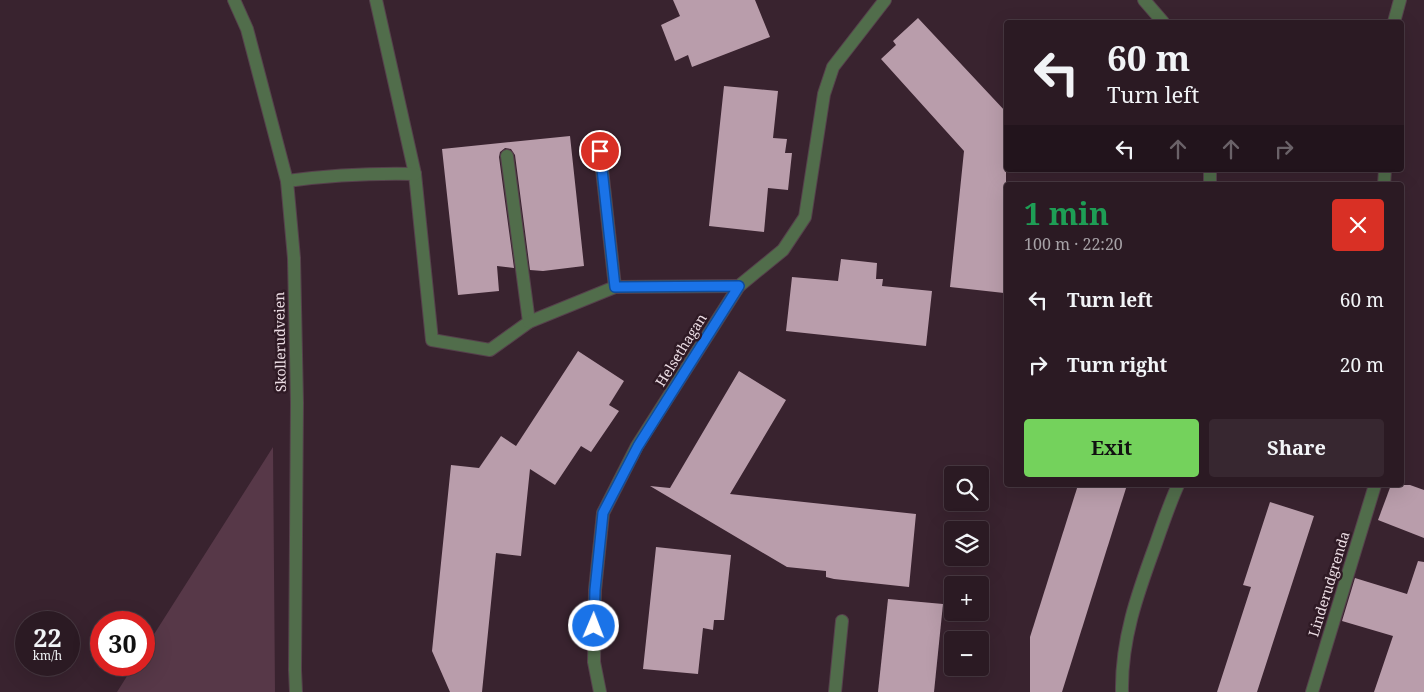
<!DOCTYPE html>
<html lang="en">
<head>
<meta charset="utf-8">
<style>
  body { margin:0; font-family:"Noto Serif",serif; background:#372730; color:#f1f3f6; height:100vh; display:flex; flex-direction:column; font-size:19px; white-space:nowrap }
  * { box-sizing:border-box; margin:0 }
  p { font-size:16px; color:#a6a1a6 }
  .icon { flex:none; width:28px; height:28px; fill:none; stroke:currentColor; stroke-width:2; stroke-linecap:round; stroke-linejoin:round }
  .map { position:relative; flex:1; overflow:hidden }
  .panel { position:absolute; left:1004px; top:182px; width:400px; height:305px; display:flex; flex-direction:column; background:#2b1a23; border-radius:5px; box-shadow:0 5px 20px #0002,0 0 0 1px #473841 }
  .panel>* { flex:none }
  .guide { position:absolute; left:1004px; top:20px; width:400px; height:152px; border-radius:5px; box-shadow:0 5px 20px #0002,0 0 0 1px #473841; background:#2b1a23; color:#f1f3f6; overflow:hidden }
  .fabs { position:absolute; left:944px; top:466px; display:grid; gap:10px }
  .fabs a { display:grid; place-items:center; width:45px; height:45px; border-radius:5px; background:#2b1a23; box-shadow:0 5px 20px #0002,0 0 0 1px #473841; font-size:25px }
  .speed { position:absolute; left:15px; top:611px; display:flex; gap:10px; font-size:25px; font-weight:700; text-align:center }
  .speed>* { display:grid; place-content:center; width:65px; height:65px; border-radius:50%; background:#2b1a23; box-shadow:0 5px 20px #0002,0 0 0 1px #473841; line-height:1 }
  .speed small { font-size:12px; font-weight:400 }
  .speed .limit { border:8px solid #d22; background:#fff; color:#111 }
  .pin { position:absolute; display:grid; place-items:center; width:42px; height:42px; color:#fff; margin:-21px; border:2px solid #fff; border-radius:50%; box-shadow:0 1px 5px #0007 }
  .me { position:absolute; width:55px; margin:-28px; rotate:1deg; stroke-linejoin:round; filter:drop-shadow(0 0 4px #0008) }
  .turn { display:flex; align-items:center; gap:18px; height:105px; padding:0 20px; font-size:22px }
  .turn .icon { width:65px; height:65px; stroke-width:2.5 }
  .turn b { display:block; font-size:35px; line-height:42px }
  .lanes { display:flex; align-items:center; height:48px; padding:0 20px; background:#0003; justify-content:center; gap:25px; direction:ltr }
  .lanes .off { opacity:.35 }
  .round { display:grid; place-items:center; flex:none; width:52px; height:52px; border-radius:5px; background:#372730 }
  .head { display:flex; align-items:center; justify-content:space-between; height:85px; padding:0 20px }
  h1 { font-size:30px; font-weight:700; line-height:38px; color:#1e9e55 }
  .button { display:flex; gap:10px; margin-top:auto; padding:10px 20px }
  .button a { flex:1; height:58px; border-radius:5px; background:#74d25c; color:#111; font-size:20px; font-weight:700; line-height:58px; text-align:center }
  .button a+a { background:#372730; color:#f1f3f6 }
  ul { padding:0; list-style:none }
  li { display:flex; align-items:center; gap:15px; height:65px; padding:0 20px }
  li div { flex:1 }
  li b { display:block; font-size:19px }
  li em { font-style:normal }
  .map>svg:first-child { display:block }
  .green { fill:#573848 }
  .building { fill:#b99dab }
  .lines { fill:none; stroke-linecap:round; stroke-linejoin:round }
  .service-casing { stroke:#56414c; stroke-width:14 }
  .minor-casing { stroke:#56414c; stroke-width:14 }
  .tertiary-casing { stroke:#56414c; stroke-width:14 }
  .service { stroke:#516d4b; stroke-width:12 }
  .minor { stroke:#516d4b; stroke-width:12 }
  .tertiary { stroke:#516d4b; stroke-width:12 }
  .route-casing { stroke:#114b97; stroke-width:12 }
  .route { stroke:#1a73e8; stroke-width:9 }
  .labels { text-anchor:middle; stroke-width:5; stroke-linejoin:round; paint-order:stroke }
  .street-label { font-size:14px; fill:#ecdde4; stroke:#2f1a25 }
</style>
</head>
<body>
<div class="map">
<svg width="1424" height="692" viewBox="0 0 1424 692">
  <rect width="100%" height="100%" fill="#39232f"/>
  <!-- green -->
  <path class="green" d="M 273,447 L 275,692 L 117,692 L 134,665 L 144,665 L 144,650 Z"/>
  <!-- building -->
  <g class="building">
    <path d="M 673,0 L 755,0 L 770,37 L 692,67 L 688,55 L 675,61 L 661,25 L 680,16 Z"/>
    <path d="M 918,18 L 1006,112 L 1006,276 L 1004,293 L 950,287 L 964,151 L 881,59 L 896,45 L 893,41 Z"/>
    <path d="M 724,86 L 778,91 L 773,138 L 787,139 L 785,153 L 792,153 L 788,190 L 768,188 L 764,232 L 709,226 Z"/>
    <path d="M 570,136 L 584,266 L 543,271 L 530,270 L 515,155 L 511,149 L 505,148 L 500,152 L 499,157 L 514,268 L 497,266 L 499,291 L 458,295 L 442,149 Z"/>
    <path d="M 841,259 L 877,263 L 876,279 L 883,279 L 882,286 L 932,291 L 926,346 L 786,331 L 792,277 L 838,281 Z"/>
    <path d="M 578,351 L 624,381 L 609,405 L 619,411 L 591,452 L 581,446 L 555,485 L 530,469 L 521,556 L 496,553 L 482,692 L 450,692 L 432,651 L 451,465 L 479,468 L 501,436 L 516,446 Z"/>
    <path d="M 739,371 L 786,400 L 730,494 L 916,514 L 909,587 L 834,579 L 826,577 L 826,571 L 787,567 L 650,486 L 670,488 Z"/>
    <path d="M 1078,485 L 1127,485 L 1062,692 L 1030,692 L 1030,637 Z"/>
    <path d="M 1391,485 L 1410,485 L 1424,490 L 1424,538 L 1378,520 Z"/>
    <path d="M 1270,502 L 1314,516 L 1257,692 L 1217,692 L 1251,587 L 1243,585 Z"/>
    <path d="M 656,547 L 731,555 L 724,620 L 714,620 L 713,630 L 703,628 L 698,674 L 643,669 Z"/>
    <path d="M 1418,561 L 1424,562 L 1424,692 L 1374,692 L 1393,636 L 1342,621 L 1355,578 L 1407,594 Z"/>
    <path d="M 888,599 L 943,604 L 934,692 L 878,692 Z"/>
  </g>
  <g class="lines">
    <!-- service casing -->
    <g class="service-casing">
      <g id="service">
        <path d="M 376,0 L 415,174 L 432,340 L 490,350 L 529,322 L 507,156"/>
        <path d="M 287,181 C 332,175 369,173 415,174"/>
        <path d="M 615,287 L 739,286"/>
        <path d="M 529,322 L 615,287 L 600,151"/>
      </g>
    </g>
    <!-- minor casing -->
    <g class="minor-casing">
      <g id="minor">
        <path d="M 1144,0 L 1163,22"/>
        <path d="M 1394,22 L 1400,0"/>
        <path d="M 1210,170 L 1210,185"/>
        <path d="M 1384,185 L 1385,170"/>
        <path d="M 600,692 L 594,662 L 595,590 L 603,513 L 637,446 L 739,286 L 783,250 L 805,217 L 824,94 L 833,67 L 885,0"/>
        <path d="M 835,692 L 842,621"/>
        <path d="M 1122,692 C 1121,640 1137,595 1155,546 C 1162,526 1169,505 1178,485"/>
        <path d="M 1312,692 L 1375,485"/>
      </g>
    </g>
    <!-- tertiary casing -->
    <g class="tertiary-casing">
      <path id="tertiary" d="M 234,0 L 247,29 L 287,181 L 294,258 L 297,403 L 295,670 L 296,692"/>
    </g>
    <!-- service -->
    <use href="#service" class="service"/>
    <!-- minor -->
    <use href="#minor" class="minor"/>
    <!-- tertiary -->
    <use href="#tertiary" class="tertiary"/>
  </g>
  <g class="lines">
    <!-- route casing -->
    <g class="route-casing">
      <path id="route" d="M 594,626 L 595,590 L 603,513 L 638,446 L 739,286 L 615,287 L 600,151"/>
    </g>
    <!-- route -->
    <use href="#route" class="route"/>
  </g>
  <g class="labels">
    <!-- street labels -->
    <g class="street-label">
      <text transform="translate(280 342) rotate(-91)" y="5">Skollerudveien</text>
      <text transform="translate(681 350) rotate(-58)" y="5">Helsethagan</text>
      <text transform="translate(1329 584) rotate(-73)" y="5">Linderudgrenda</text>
    </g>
  </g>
</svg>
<div class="fabs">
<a><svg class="icon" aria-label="search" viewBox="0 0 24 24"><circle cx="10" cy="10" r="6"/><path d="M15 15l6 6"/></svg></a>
<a><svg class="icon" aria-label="layers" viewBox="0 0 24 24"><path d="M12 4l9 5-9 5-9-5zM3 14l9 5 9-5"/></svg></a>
<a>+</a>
<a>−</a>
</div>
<div class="speed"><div>22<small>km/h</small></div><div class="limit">30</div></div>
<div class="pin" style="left:600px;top:151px;background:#d93025"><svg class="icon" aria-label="arrive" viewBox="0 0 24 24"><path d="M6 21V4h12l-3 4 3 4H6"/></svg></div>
<svg class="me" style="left:594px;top:626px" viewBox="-20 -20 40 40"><circle r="17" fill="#1a73e8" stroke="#fff" stroke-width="3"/><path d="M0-11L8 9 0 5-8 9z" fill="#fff"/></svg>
<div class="guide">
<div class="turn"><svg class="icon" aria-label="left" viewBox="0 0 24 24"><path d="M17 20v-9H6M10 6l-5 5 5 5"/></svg><div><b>60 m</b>Turn left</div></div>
<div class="lanes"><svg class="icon" aria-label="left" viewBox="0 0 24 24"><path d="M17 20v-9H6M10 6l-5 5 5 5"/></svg><svg class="icon off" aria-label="ahead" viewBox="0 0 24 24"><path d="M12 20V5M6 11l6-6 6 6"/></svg><svg class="icon off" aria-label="ahead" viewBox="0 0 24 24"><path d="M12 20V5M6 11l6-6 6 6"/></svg><svg class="icon off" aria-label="right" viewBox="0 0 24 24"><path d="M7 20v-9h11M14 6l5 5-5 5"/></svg></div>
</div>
<section class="panel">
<div class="head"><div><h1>1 min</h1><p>100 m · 22:20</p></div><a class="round" style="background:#d93025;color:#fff"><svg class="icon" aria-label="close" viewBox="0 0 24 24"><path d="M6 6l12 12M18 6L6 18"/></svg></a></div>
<ul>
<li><svg class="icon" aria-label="left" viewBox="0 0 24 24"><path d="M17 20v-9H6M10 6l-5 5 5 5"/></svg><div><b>Turn left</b></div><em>60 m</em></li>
<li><svg class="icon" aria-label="right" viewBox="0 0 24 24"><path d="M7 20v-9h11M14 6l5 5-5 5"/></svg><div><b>Turn right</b></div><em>20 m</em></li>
</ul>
<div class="button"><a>Exit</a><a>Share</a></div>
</section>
</div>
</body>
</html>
